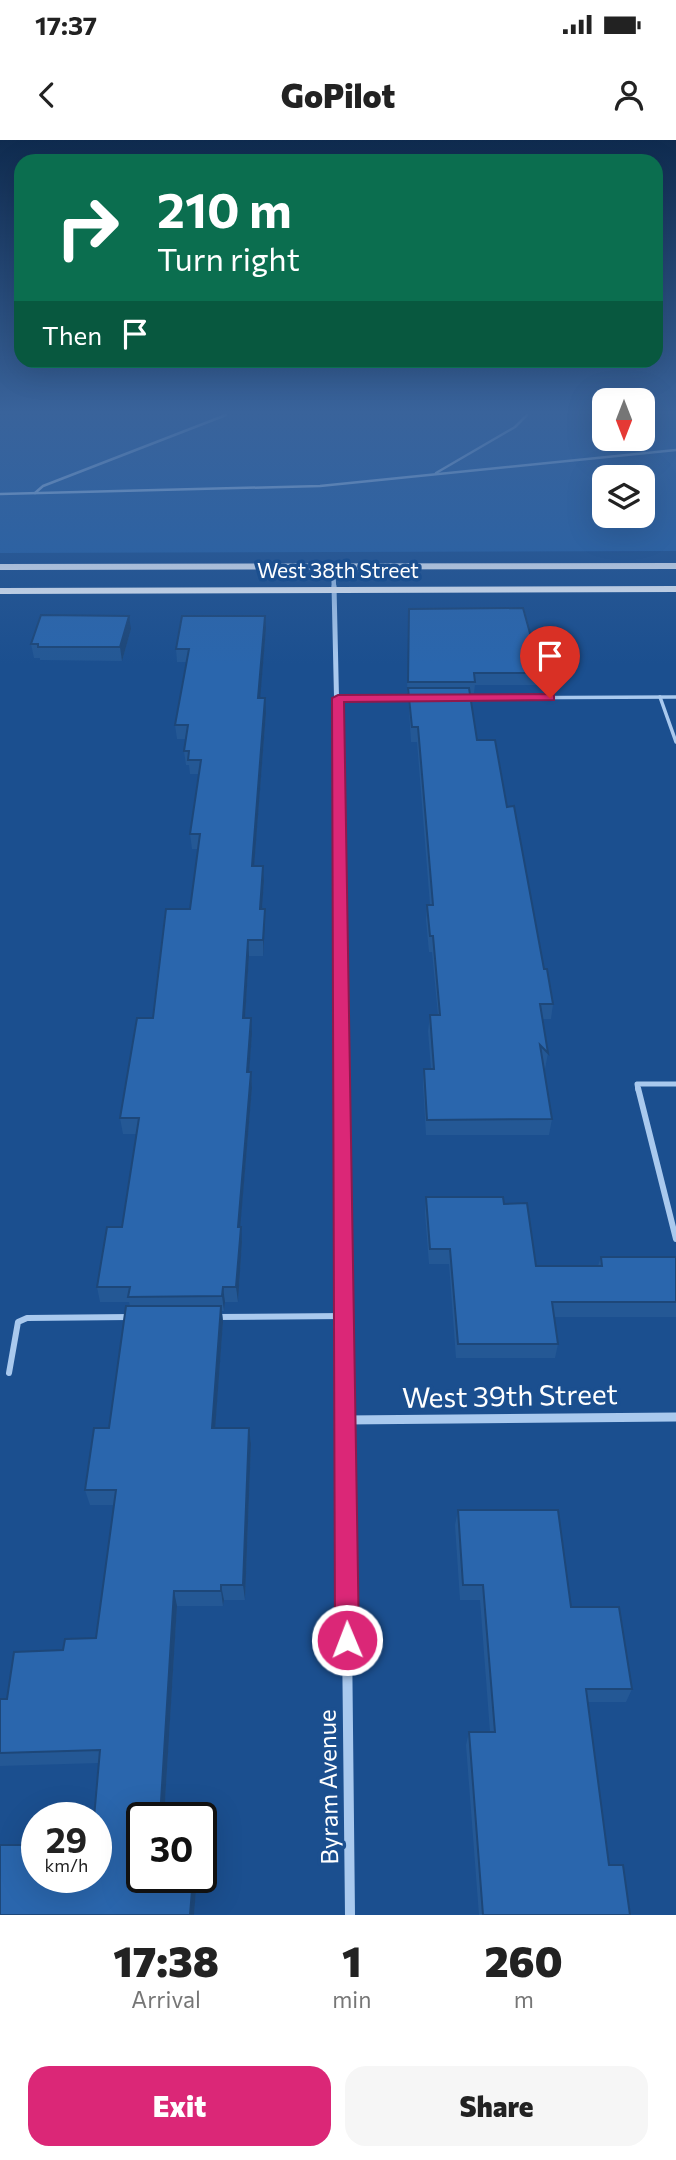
<!DOCTYPE html>
<html lang="en">
<head>
<meta charset="utf-8">
<style>
  body { margin:0; font-family:Commissioner,sans-serif; background:#f6f6f6; color:#222; height:100vh; display:flex; flex-direction:column; font-size:26px; white-space:nowrap }
  * { box-sizing:border-box; margin:0 }
  p { font-size:23px; color:#767676 }
  .icon { flex:none; width:38px; height:38px; fill:none; stroke:currentColor; stroke-width:2; stroke-linecap:round; stroke-linejoin:round }
  .map { position:relative; height:1775px; overflow:hidden }
  .drawer { display:flex; flex-direction:column; background:#fff; flex:1 }
  .drawer>* { flex:none }
  .banner { position:absolute; left:14px; top:14px; width:649px; height:214px; border-radius:21px; box-shadow:0 7px 28px #0002; background:#0b6e4f; color:#fff; overflow:hidden }
  .needle { width:46px; rotate:180deg }
  .controls { position:absolute; left:592px; top:248px; display:grid; gap:14px }
  .controls a { display:grid; place-items:center; width:63px; height:63px; border-radius:14px; background:#fff; box-shadow:0 7px 28px #0002; font-size:35px }
  .speed { position:absolute; left:21px; top:1662px; display:flex; gap:14px; font-size:35px; font-weight:700; text-align:center }
  .speed>* { display:grid; place-content:center; width:91px; height:91px; border-radius:50%; background:#fff; box-shadow:0 7px 28px #0002; line-height:1 }
  .speed small { font-size:18px; font-weight:400 }
  .speed .limit { border:4px solid #111; border-radius:10px; background:#fff; color:#111 }
  .pin { position:absolute; display:grid; place-items:center; width:60px; height:60px; color:#fff; margin:-72px -30px; border-radius:50% 50% 50% 0; rotate:-45deg; box-shadow:0 0 7px #0007 }
  .pin .icon { rotate:45deg }
  .me { position:absolute; width:77px; margin:-38px; rotate:359deg; stroke-linejoin:round; filter:drop-shadow(0 0 5px #0008) }
  .turn { display:flex; align-items:center; gap:24px; height:147px; padding:0 28px; font-size:32px }
  .turn .icon { width:91px; height:91px; stroke-width:2.5 }
  .turn b { display:block; font-size:49px; line-height:60px }
  .then { display:flex; align-items:center; height:66px; padding:0 28px; background:#0003; gap:14px; font-size:26px }
  .eta { display:flex; justify-content:space-evenly; align-items:center; height:119px; text-align:center }
  .eta b { font-size:42px; font-weight:800; line-height:49px }
  .cta { display:flex; gap:14px; margin-top:auto; padding:14px 28px }
  .cta a { flex:1; height:80px; border-radius:21px; background:#db2777; color:#fff; font-size:28px; font-weight:800; line-height:80px; text-align:center }
  .cta a+a { background:#f6f6f6; color:#222 }
  .status { display:flex; justify-content:space-between; align-items:center; height:49px; padding:0 35px; background:#fff; direction:ltr }
  .status svg { height:19px; fill:currentColor }
  header { display:flex; justify-content:space-between; align-items:center; height:91px; padding:0 28px; background:#fff; font-size:32px; font-weight:800 }
  .map>svg:first-child { display:block }
  .green { fill:#2461a8; fill-rule:evenodd }
  .lines { fill:none; stroke-linecap:round; stroke-linejoin:round }
  .lane-far3 { stroke:#a9c9ee; stroke-width:2.5 }
  .lane-far2 { stroke:#a9c9ee; stroke-width:3.5 }
  .lane-far1 { stroke:#a9c9ee; stroke-width:5 }
  .lane { stroke:#a9c9ee; stroke-width:6 }
  .street-far4 { stroke:#a9c9ee; stroke-width:4.5 }
  .street-far3 { stroke:#a9c9ee; stroke-width:5 }
  .street-far2 { stroke:#a9c9ee; stroke-width:6 }
  .street-far1 { stroke:#a9c9ee; stroke-width:9 }
  .street { stroke:#a9c9ee; stroke-width:10 }
  .primary { fill:#f0f6ff; fill-rule:evenodd }
  .wall { fill:#245895 }
  .shaded-wall { fill:#1d4779 }
  .building { fill:#2a66ad; stroke:#1d4779; stroke-width:2 }
  .route { fill:#db2777; stroke:#8e194d; stroke-width:2 }
  .labels { text-anchor:middle; stroke-width:7; stroke-linejoin:round; paint-order:stroke }
  .far-street-label { font-size:21px; fill:#fff; stroke:#1b4f8f }
  .street-label { font-size:24px; fill:#fff; stroke:#1b4f8f }
  .near-street-label { font-size:28px; fill:#fff; stroke:#1b4f8f }
</style>
</head>
<body>
<div class="status"><b>17:37</b><svg viewBox="0 0 49 12"><path d="M0 12V9h3v3zM5 12V6h3v6zM10 12V3h3v9zM15 12V0h3v12zM26 1h20v11H26zM47 4h2v5h-2z"/></svg></div>
<header><svg class="icon" aria-label="back" viewBox="0 0 24 24"><path d="M15 5l-7 7 7 7"/></svg>GoPilot<svg class="icon" aria-label="person" viewBox="0 0 24 24"><circle cx="12" cy="8" r="4"/><path d="M4 21q1-7 8-7t8 7"/></svg></header>
<div class="map">
<svg width="676" height="1775" viewBox="0 0 676 1775">
  <rect width="100%" height="100%" fill="#1b4f8f"/>
  <!-- green -->
  <path class="green" d="M 0,275 L 604,275 L 604,299 L 642,299 L 642,275 L 676,275 L 676,411 L 0,413 ZM 604,338 L 642,338 L 642,376 L 604,376 Z"/>
  <g class="lines">
    <!-- lane-far3 -->
    <g class="lane-far3">
      <path d="M 436,333 L 515,287 L 527,275"/>
      <path d="M 35,353 L 43,346 L 226,275"/>
      <path d="M 0,354 L 320,346 L 676,310"/>
    </g>
    <!-- lane-far2 -->
    <g class="lane-far2">
      <path d="M 660,557 L 676,602"/>
      <path d="M 338,558 L 414,558"/>
      <path d="M 466,558 L 676,557"/>
    </g>
    <!-- lane-far1 -->
    <path class="lane-far1" d="M 638,950 L 637,944 L 676,944"/>
    <!-- lane -->
    <g class="lane">
      <path d="M 638,948 L 676,1099"/>
      <path d="M 217,1177 L 344,1176"/>
      <path d="M 9,1233 L 18,1182 L 27,1178 L 130,1177"/>
    </g>
    <!-- street-far4 -->
    <path class="street-far4" d="M 333,427 L 334,448"/>
    <!-- street-far3 -->
    <path class="street-far3" d="M 334,446 L 339,668"/>
    <!-- street-far2 -->
    <path class="street-far2" d="M 339,666 L 342,950"/>
    <!-- street-far1 -->
    <g class="street-far1">
      <path d="M 342,948 L 345,1312"/>
      <path d="M 345,1280 L 676,1277"/>
    </g>
    <!-- street -->
    <path class="street" d="M 345,1310 L 350,1775"/>
    <!-- primary -->
    <g class="primary">
      <path d="M 676,423 L 676,429 L 0,430 L 0,424 Z"/>
      <path d="M 676,446 L 676,452 L 0,454 L 0,448 Z"/>
    </g>
  </g>
  <!-- wall -->
  <g class="wall">
    <path d="M 409,469 L 541,533 L 539,545 L 475,545 L 474,553 L 470,553 L 477,600 L 507,667 L 544,829 L 553,864 L 551,879 L 542,879 L 548,913 L 545,929 L 543,927 L 552,979 L 549,995 L 426,995 L 423,944 L 424,929 L 431,929 L 428,891 L 430,875 L 438,875 L 432,812 L 429,812 L 426,780 L 427,765 L 430,765 L 417,602 L 411,602 L 408,553 L 407,553 Z"/>
    <path d="M 131,489 L 122,521 L 40,520 L 40,518 L 34,518 L 31,504 Z"/>
    <path d="M 266,489 L 260,558 L 266,573 L 254,726 L 263,726 L 264,741 L 262,769 L 265,769 L 265,784 L 263,816 L 249,816 L 245,878 L 252,894 L 249,932 L 251,932 L 252,948 L 240,1087 L 242,1102 L 238,1162 L 225,1162 L 224,1171 L 222,1171 L 223,1182 L 215,1288 L 249,1288 L 251,1304 L 245,1460 L 224,1460 L 223,1466 L 177,1466 L 164,1678 L 142,1678 L 142,1738 L 197,1738 L 194,1775 L 96,1738 L 99,1623 L 0,1626 L 0,1559 L 7,1559 L 63,1510 L 96,1498 L 114,1365 L 90,1365 L 85,1350 L 109,1288 L 130,1166 L 129,1162 L 100,1162 L 97,1147 L 122,1087 L 137,994 L 123,994 L 120,978 L 190,769 L 198,709 L 192,709 L 190,694 L 199,634 L 190,634 L 189,625 L 186,625 L 184,611 L 186,599 L 177,599 L 175,585 L 186,522 L 177,522 L 176,509 Z"/>
    <path d="M 426,1057 L 504,1064 L 536,1126 L 598,1126 L 601,1117 L 676,1117 L 676,1177 L 554,1177 L 558,1204 L 555,1218 L 456,1218 L 449,1124 L 429,1124 L 425,1073 Z"/>
    <path d="M 458,1370 L 571,1467 L 632,1549 L 626,1562 L 588,1562 L 609,1725 L 630,1775 L 479,1775 L 466,1605 L 469,1592 L 490,1592 L 480,1460 L 460,1460 L 455,1385 Z"/>
  </g>
  <!-- shaded-wall -->
  <g class="shaded-wall">
    <path d="M 129,476 L 131,489 L 122,521 L 120,507 Z"/>
    <path d="M 265,476 L 266,489 L 259,573 L 258,558 Z"/>
    <path d="M 265,558 L 266,573 L 253,741 L 252,726 Z"/>
    <path d="M 263,726 L 264,741 L 261,784 L 260,769 Z"/>
    <path d="M 265,769 L 265,784 L 263,816 L 263,800 Z"/>
    <path d="M 248,800 L 249,816 L 244,894 L 243,878 Z"/>
    <path d="M 251,878 L 252,894 L 248,948 L 247,932 Z"/>
    <path d="M 251,932 L 252,948 L 239,1102 L 238,1087 Z"/>
    <path d="M 241,1087 L 242,1102 L 238,1162 L 236,1147 Z"/>
    <path d="M 223,1147 L 225,1162 L 224,1171 L 222,1156 Z"/>
    <path d="M 221,1166 L 223,1182 L 214,1304 L 212,1288 Z"/>
    <path d="M 249,1288 L 251,1304 L 245,1460 L 243,1445 Z"/>
    <path d="M 221,1445 L 224,1460 L 223,1466 L 221,1451 Z"/>
    <path d="M 174,1451 L 177,1466 L 164,1678 L 160,1678 Z"/>
    <path d="M 193,1738 L 197,1738 L 194,1775 L 190,1775 Z"/>
  </g>
  <!-- building -->
  <g class="building">
    <path d="M 523,468 L 541,533 L 474,533 L 475,542 L 408,542 L 409,469 Z"/>
    <path d="M 41,475 L 129,476 L 120,507 L 38,507 L 38,504 L 31,504 Z"/>
    <path d="M 182,476 L 265,476 L 258,558 L 265,558 L 252,726 L 263,726 L 260,769 L 265,769 L 263,800 L 248,800 L 243,878 L 251,878 L 247,932 L 251,932 L 238,1087 L 241,1087 L 236,1147 L 223,1147 L 222,1156 L 128,1157 L 130,1147 L 97,1147 L 107,1087 L 122,1087 L 139,978 L 120,978 L 137,878 L 153,878 L 166,769 L 190,769 L 200,694 L 190,694 L 201,620 L 188,620 L 189,611 L 184,611 L 188,585 L 175,585 L 189,509 L 176,509 Z"/>
    <path d="M 408,548 L 469,548 L 477,600 L 495,600 L 507,667 L 514,666 L 544,829 L 547,829 L 553,864 L 540,864 L 548,913 L 540,905 L 552,979 L 427,980 L 424,929 L 434,929 L 430,875 L 440,875 L 433,796 L 430,796 L 427,765 L 433,765 L 418,587 L 412,587 Z"/>
    <path d="M 426,1057 L 503,1057 L 504,1064 L 527,1063 L 536,1126 L 602,1126 L 601,1117 L 676,1117 L 676,1162 L 552,1162 L 558,1204 L 458,1204 L 450,1109 L 430,1109 Z"/>
    <path d="M 126,1166 L 221,1166 L 212,1288 L 249,1288 L 243,1445 L 221,1445 L 221,1451 L 174,1451 L 160,1678 L 142,1678 L 142,1738 L 193,1738 L 190,1775 L 0,1775 L 0,1705 L 37,1705 L 37,1738 L 96,1738 L 96,1678 L 94,1678 L 100,1610 L 0,1613 L 0,1559 L 7,1559 L 14,1512 L 63,1510 L 65,1499 L 96,1498 L 116,1350 L 85,1350 L 94,1288 L 109,1288 Z"/>
    <path d="M 458,1370 L 558,1370 L 571,1467 L 619,1467 L 632,1549 L 586,1549 L 609,1725 L 623,1725 L 630,1775 L 483,1775 L 469,1592 L 495,1592 L 483,1445 L 463,1445 Z"/>
  </g>
  <!-- sky -->
  <linearGradient id="sky" x2="0" y2="1"><stop stop-color="#0f2b4f"/><stop offset="0.52" stop-color="#39639b"/><stop offset="1" stop-color="#39639b" stop-opacity="0"/></linearGradient>
  <rect width="676" height="524" fill="url(#sky)"/>
  <!-- route -->
  <path class="route" d="M 550,554 L 554,555 L 554,560 L 344,562 L 359,1500 L 355,1508 L 347,1512 L 338,1508 L 335,1500 L 332,558 L 338,555 Z"/>
  <g class="labels">
    <!-- far-street labels -->
    <g class="far-street-label">
      <text x="338" y="438">West 38th Street</text>
    </g>
    <!-- street labels -->
    <g class="street-label">
      <text transform="translate(329 1647) rotate(-91)" y="8">Byram Avenue</text>
    </g>
    <!-- near-street labels -->
    <g class="near-street-label">
      <text transform="translate(510 1256) rotate(-1)" y="10">West 39th Street</text>
    </g>
  </g>
</svg>
<div class="controls">
<a><svg class="needle" viewBox="-14 -14 28 28"><path d="M0-13l5 13h-10z" fill="#e53935"/><path d="M0 13l5-13h-10z" fill="#767676"/></svg></a>
<a><svg class="icon" aria-label="layers" viewBox="0 0 24 24"><path d="M12 4l9 5-9 5-9-5zM3 14l9 5 9-5"/></svg></a>
</div>
<div class="speed"><div>29<small>km/h</small></div><div class="limit">30</div></div>
<div class="pin" style="left:550px;top:558px;background:#d93025"><svg class="icon" aria-label="arrive" viewBox="0 0 24 24"><path d="M6 21V4h12l-3 4 3 4H6"/></svg></div>
<svg class="me" style="left:347px;top:1500px" viewBox="-20 -20 40 40"><circle r="17" fill="#db2777" stroke="#fff" stroke-width="3"/><path d="M0-11L8 9 0 5-8 9z" fill="#fff"/></svg>
<div class="banner">
<div class="turn"><svg class="icon" aria-label="right" viewBox="0 0 24 24"><path d="M7 20v-9h11M14 6l5 5-5 5"/></svg><div><b>210 m</b>Turn right</div></div>
<div class="then">Then<svg class="icon" aria-label="arrive" viewBox="0 0 24 24"><path d="M6 21V4h12l-3 4 3 4H6"/></svg></div>
</div>
</div>
<section class="drawer">
<div class="eta">
<div><b>17:38</b><p>Arrival</p></div>
<div><b>1</b><p>min</p></div>
<div><b>260</b><p>m</p></div>
</div>
<div class="cta"><a>Exit</a><a>Share</a></div>
</section>
</body>
</html>
